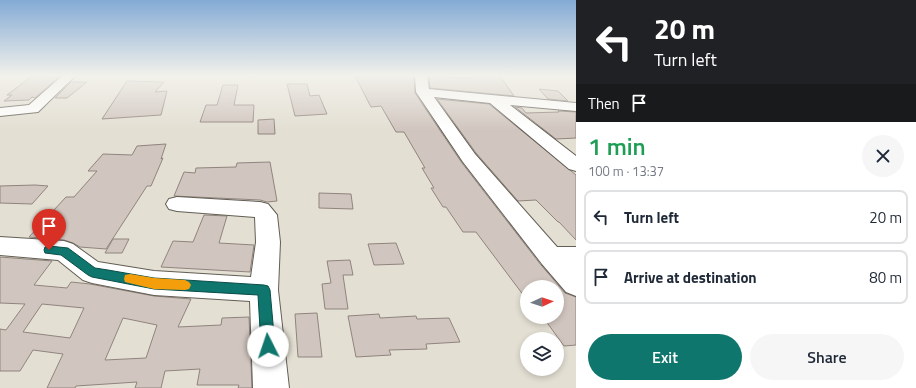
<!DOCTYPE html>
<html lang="en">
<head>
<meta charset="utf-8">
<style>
  body { margin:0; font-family:"Titillium Web",sans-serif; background:#f6f6f7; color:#1f2937; height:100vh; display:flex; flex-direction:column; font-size:15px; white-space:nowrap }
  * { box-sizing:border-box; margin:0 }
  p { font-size:13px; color:#747a83 }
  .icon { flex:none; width:22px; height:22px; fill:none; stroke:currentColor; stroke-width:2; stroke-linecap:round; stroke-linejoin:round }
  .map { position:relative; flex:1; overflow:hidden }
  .panel { display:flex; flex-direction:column; background:#fff; width:340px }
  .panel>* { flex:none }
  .banner { background:#202124; color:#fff; overflow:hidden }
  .needle { width:26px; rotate:87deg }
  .tools { position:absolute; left:520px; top:280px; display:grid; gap:8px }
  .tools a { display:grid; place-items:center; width:44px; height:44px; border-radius:50%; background:#fff; box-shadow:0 2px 6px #0003; font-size:20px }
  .pin { position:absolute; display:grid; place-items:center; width:34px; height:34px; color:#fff; margin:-41px -17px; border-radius:50% 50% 50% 0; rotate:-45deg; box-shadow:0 0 4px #0007 }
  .pin .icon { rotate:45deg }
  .me { position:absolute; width:44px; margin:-22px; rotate:356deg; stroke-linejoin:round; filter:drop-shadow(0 0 3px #0008) }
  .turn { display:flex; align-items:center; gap:14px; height:84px; padding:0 12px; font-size:18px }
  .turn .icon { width:52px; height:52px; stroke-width:2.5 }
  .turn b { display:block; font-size:28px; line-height:34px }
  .then { display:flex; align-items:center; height:38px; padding:0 12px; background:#0003; gap:8px; font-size:15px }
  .round { display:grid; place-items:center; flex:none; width:42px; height:42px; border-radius:21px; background:#f6f6f7 }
  .head { display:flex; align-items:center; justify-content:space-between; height:68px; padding:0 12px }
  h1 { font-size:24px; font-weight:600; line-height:30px; color:#1e9e55 }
  .primary-button { display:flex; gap:8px; margin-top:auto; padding:8px 12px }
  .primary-button a { flex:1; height:46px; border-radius:24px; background:#0f766e; color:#fff; font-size:16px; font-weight:600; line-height:46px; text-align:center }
  .primary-button a+a { background:#f6f6f7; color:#1f2937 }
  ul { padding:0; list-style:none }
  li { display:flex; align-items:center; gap:12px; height:54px; margin:0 8px 6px; padding:0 4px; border:2px solid #e0e1e3; border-radius:8px }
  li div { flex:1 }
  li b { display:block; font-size:15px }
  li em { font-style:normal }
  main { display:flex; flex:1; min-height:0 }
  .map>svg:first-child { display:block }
  .building { fill:#d1c6bf; stroke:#90857e; fill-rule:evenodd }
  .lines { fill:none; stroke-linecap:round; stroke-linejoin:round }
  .minor-casing { stroke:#625e54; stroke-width:2 }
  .minor { fill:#fff; fill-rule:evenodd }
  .route { fill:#0f766e; stroke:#0a4d48 }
  .slow { fill:#f59e0b }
</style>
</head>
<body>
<main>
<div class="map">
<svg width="576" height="388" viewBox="0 0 576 388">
  <rect width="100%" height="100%" fill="#e3dfd3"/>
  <!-- building -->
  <g class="building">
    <path d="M 60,76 L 35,98 L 32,97 L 29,100 L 4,101 L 12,95 L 7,95 L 31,77 Z"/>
    <path d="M 355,76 L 414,76 L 415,93 L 462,163 L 541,265 L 565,293 L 576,297 L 576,345 L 564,346 L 543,317 L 557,317 L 557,287 L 527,287 L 527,300 L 476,232 L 463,232 L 446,207 L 443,207 L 431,188 L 434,188 L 422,168 L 425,168 L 404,132 L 396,132 L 381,106 L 371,107 Z"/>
    <path d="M 429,76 L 471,78 L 470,76 L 500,76 L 514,96 L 430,88 Z"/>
    <path d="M 127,81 L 164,82 L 155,92 L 167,91 L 161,115 L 102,119 Z"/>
    <path d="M 71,82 L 87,82 L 67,98 L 55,98 Z"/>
    <path d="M 287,84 L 307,84 L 310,96 L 319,95 L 327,114 L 295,116 Z"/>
    <path d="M 223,85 L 238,85 L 234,105 L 254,105 L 253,122 L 200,122 L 206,105 L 217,105 Z"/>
    <path d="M 539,89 L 558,91 L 568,101 L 548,99 Z"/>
    <path d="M 437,99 L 489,104 L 576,175 L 576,240 L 559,222 L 558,222 L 536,200 L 518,201 L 476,153 Z"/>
    <path d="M 515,107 L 522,108 L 526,113 L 559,112 L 558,111 L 576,112 L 576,138 L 556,139 Z"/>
    <path d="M 274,119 L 275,134 L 258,134 L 258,120 Z"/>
    <path d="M 166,144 L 161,159 L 163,158 L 151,186 L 147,186 L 106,249 L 80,247 L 73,243 L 64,240 L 29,237 L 66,197 L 74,197 L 97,171 L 88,171 L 103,154 L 132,155 L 137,146 Z"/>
    <path d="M 270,162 L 277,201 L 267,202 L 260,200 L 174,196 L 184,172 L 195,173 L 196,168 L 236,167 L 237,163 Z"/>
    <path d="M 35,185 L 48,186 L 32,204 L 0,203 L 0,186 Z"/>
    <path d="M 319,193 L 351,194 L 353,209 L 319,208 Z"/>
    <path d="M 204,215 L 227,216 L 219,243 L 254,245 L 250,272 L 161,267 L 173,241 L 193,242 Z"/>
    <path d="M 113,239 L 129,239 L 122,253 L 105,253 Z"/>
    <path d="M 396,243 L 404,264 L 374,265 L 368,244 Z"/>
    <path d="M 0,257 L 52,261 L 34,285 L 67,288 L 71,282 L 90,284 L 154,296 L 191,299 L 178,327 L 221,325 L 222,318 L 249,317 L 252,388 L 238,388 L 239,385 L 197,385 L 200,369 L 165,371 L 161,388 L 135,388 L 137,382 L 76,386 L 75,388 L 47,388 L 63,354 L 33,350 L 20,371 L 0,371 L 0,329 L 6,330 L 25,304 L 0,303 ZM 42,304 L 84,308 L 70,338 L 23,332 ZM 123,318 L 157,325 L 146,358 L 105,360 Z"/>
    <path d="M 350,260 L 353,275 L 343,275 L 348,309 L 325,309 L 322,284 L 331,283 L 327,261 Z"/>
    <path d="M 317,313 L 322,357 L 298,357 L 295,314 Z"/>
    <path d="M 379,314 L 380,318 L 416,316 L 417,319 L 449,318 L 460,342 L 426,344 L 427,349 L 389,350 L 391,355 L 356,357 L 348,316 Z"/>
  </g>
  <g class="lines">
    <!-- minor casing -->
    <g class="minor-casing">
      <g id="minor">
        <path d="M 62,76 L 75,76 L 38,112 L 0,116 L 0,108 L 29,105 Z"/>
        <path d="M 415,76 L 427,76 L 429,89 L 576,103 L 576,111 L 510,105 L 576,156 L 576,171 L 569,169 L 490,103 L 434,97 L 475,154 L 557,247 L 576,247 L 576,296 L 566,292 L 542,264 L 463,162 L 416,92 Z"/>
        <path d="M 177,197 L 260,202 L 268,204 L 277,215 L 280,242 L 278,290 L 289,388 L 253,388 L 250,301 L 154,295 L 92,283 L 83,280 L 58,260 L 0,255 L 0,237 L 64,241 L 73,244 L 98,262 L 154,271 L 251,277 L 256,242 L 255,217 L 177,211 L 169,209 L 166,204 L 169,199 Z"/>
      </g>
    </g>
    <!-- minor -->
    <use href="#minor" class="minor"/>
  </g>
  <!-- sky -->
  <linearGradient id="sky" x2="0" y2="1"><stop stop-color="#84abd5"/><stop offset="0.58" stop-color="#f2f1eb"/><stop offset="1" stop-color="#f2f1eb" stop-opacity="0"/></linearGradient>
  <rect width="576" height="130" fill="url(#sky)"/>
  <!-- route -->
  <path class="route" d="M 49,246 L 68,248 L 95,268 L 108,270 L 154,278 L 264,285 L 268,286 L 270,290 L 275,346 L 273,351 L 268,353 L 263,351 L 261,346 L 258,295 L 154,289 L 92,277 L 88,275 L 61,255 L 45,253 L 44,250 L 45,247 Z"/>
  <!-- slow -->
  <path class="slow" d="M 130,274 L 154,278 L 185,280 L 189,282 L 191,285 L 189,289 L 185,290 L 154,289 L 125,282 L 124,279 L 125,275 Z"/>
</svg>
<div class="tools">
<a><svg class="needle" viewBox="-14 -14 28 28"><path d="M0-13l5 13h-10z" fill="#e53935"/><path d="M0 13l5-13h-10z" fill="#747a83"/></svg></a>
<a><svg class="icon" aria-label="layers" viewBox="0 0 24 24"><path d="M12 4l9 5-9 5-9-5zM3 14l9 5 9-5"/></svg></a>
</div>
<div class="pin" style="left:49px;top:250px;background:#d93025"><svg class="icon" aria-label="arrive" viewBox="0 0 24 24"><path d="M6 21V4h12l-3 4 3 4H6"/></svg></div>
<svg class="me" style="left:268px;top:346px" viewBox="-20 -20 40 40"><circle r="19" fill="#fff"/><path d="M0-13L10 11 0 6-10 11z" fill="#0f766e"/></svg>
</div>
<section class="panel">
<div class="banner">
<div class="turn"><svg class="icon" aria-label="left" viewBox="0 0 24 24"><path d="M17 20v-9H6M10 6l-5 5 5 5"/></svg><div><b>20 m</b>Turn left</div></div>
<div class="then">Then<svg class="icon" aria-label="arrive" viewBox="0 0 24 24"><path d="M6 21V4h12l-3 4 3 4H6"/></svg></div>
</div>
<div class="head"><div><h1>1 min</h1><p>100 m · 13:37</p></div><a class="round"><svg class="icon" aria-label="close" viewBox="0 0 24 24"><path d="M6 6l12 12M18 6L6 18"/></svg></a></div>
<ul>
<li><svg class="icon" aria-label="left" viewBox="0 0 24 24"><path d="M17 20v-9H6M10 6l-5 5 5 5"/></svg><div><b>Turn left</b></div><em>20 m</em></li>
<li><svg class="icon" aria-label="arrive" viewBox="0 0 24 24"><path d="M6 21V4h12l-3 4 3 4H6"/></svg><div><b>Arrive at destination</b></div><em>80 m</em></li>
</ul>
<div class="primary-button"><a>Exit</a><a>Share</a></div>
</section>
</main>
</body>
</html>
